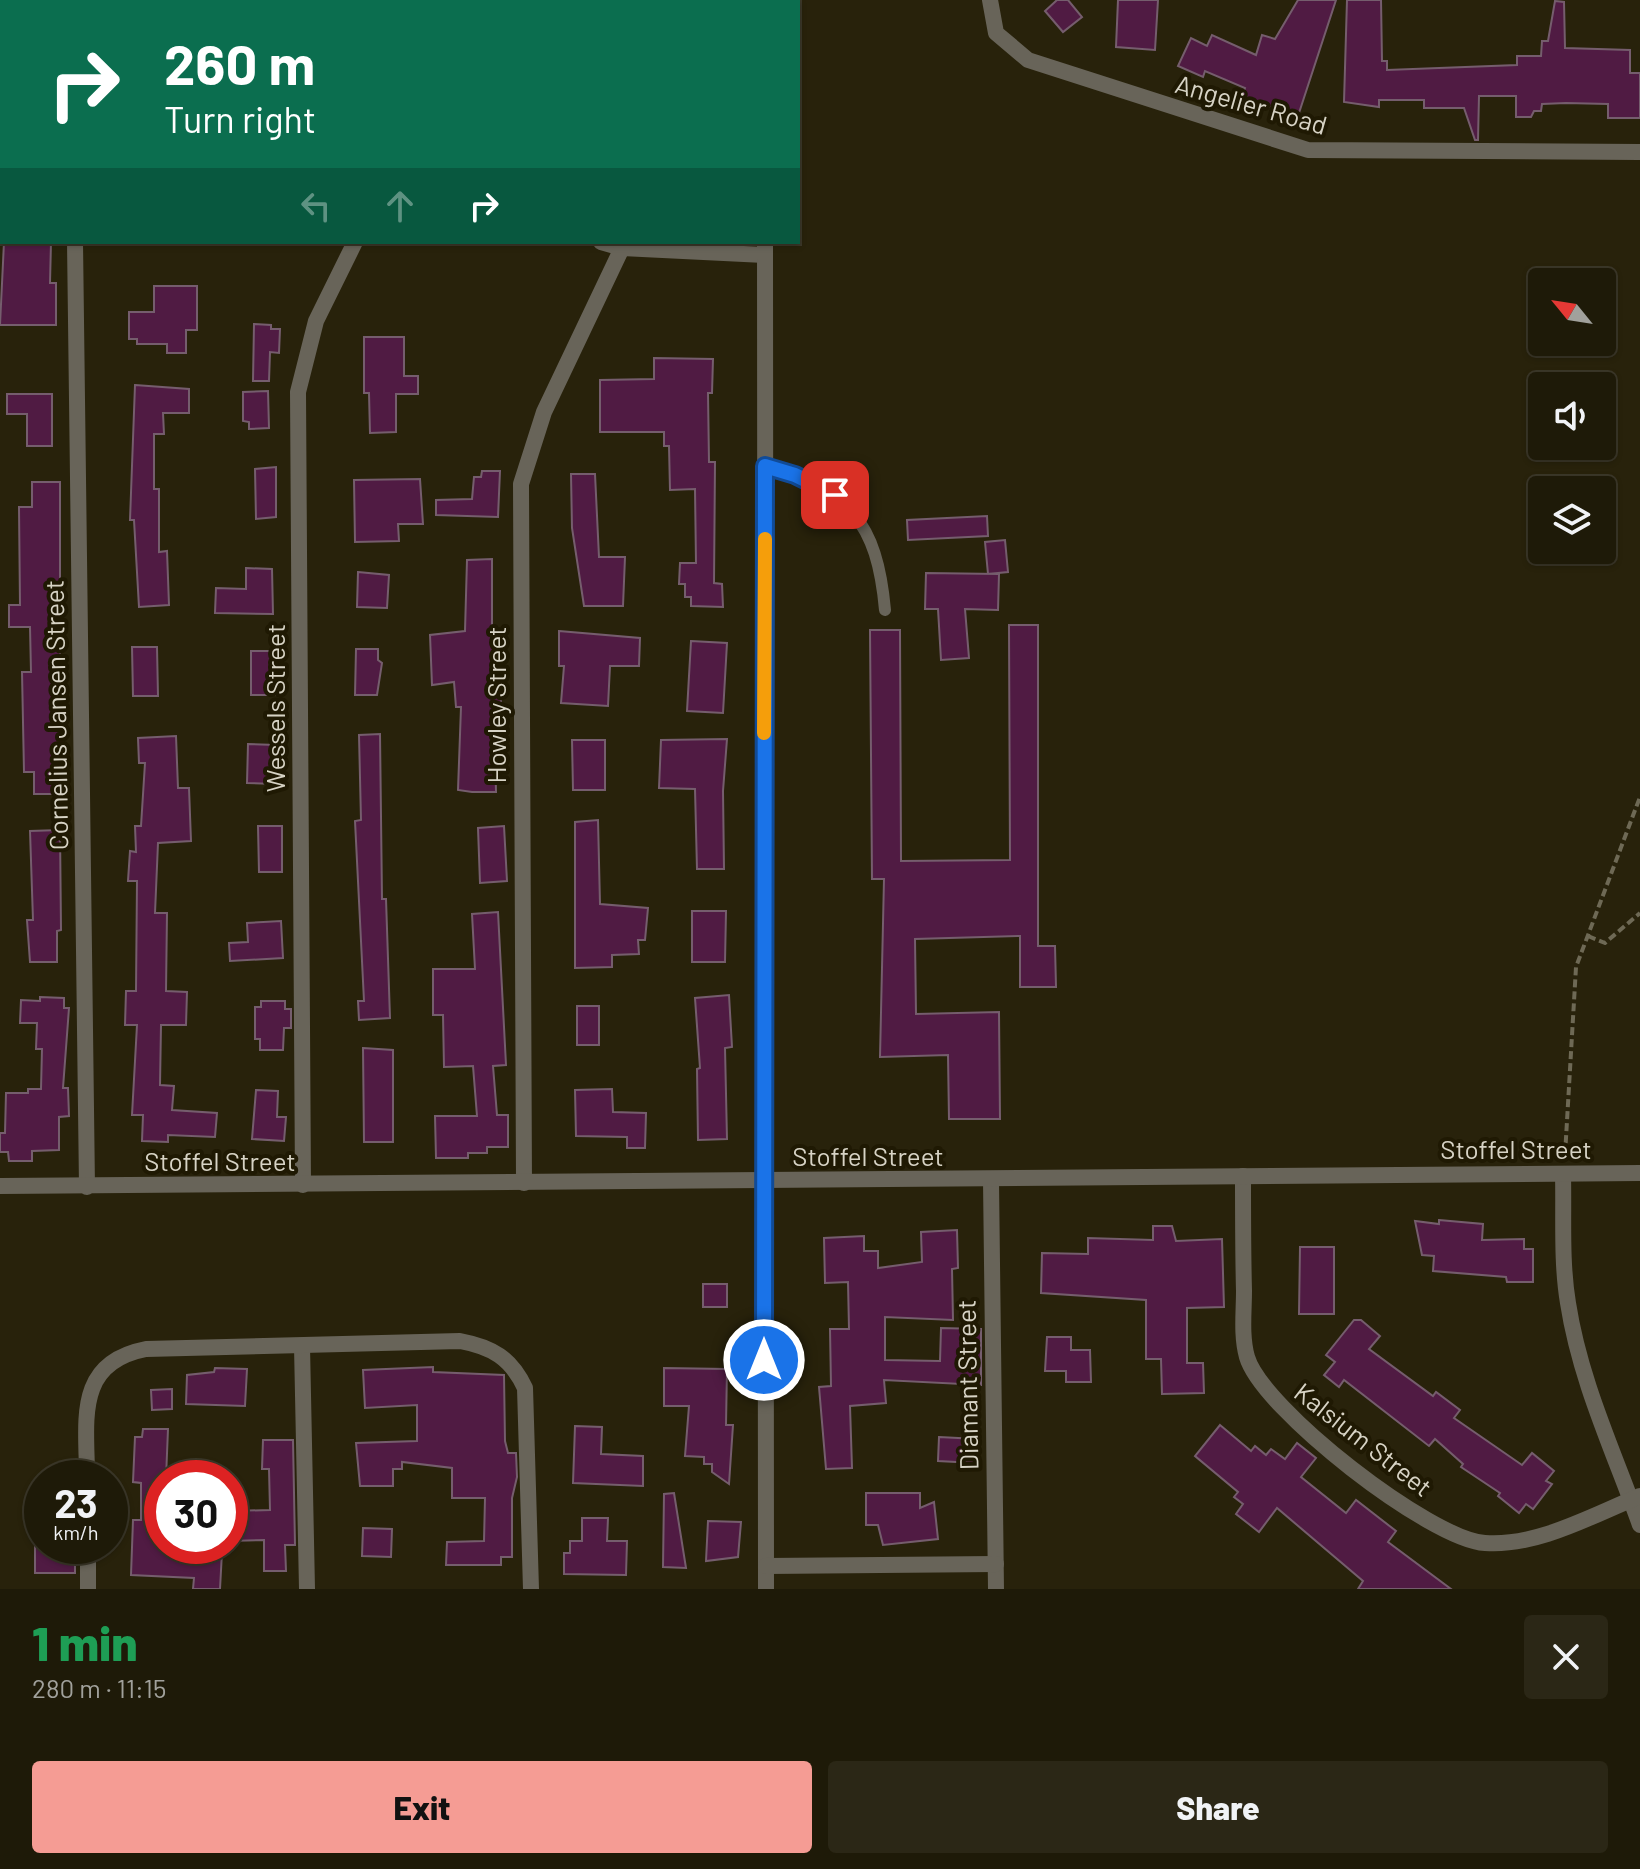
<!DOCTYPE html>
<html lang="en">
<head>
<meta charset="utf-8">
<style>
  body { margin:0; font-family:Barlow,sans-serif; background:#2b2716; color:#f1f3f6; height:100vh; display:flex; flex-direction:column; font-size:30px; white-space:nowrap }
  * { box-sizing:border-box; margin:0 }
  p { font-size:26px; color:#a1a19c }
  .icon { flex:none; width:44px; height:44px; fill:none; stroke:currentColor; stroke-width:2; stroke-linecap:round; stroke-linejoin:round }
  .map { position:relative; height:1589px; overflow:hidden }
  .details { display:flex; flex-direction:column; background:#1e1a08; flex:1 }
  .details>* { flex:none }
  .hud { position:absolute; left:0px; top:0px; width:800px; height:244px; box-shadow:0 2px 6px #0004,0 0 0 2px #3c3829; background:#0b6e4f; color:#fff; overflow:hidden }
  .needle { width:52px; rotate:300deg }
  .tools { position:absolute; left:1528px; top:268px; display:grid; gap:16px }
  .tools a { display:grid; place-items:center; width:88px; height:88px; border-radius:8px; background:#1e1a08; box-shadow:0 2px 6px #0004,0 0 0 2px #3c3829; font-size:40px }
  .speed { position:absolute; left:24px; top:1460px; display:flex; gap:16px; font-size:40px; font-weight:700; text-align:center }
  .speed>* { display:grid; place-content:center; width:104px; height:104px; border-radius:50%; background:#1e1a08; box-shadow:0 2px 6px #0004,0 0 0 2px #3c3829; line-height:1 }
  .speed small { font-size:20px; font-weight:400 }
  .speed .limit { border:12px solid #d22; background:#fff; color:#111 }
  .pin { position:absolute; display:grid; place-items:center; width:68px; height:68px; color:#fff; margin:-34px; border-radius:16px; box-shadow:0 4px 12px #0006 }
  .me { position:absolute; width:88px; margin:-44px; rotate:0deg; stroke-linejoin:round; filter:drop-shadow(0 0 6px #0008) }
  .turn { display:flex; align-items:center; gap:28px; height:168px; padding:0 32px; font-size:36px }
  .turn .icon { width:104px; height:104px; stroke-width:2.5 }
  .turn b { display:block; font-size:56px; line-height:68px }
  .lanes { display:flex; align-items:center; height:76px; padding:0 32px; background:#0003; justify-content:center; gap:40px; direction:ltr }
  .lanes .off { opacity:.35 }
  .round { display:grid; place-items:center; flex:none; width:84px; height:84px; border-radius:8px; background:#2b2716 }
  .headline { display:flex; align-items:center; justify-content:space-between; height:136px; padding:0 32px }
  h1 { font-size:48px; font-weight:800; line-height:60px; color:#1e9e55 }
  .action { display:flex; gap:16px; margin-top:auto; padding:16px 32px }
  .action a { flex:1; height:92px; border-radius:8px; background:#f59c94; color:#111; font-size:32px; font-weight:800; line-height:92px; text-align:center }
  .action a+a { background:#2b2716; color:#f1f3f6 }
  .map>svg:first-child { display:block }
  .building { fill:#501b43; stroke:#755d6d; stroke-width:2 }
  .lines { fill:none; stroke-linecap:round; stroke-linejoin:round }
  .path { stroke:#6e6955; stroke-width:4; stroke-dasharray:8 4; stroke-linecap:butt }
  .lane { stroke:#686459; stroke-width:12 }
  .street { stroke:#686459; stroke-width:16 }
  .route-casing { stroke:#114b97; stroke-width:20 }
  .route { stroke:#1a73e8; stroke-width:14 }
  .slow { stroke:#f59e0b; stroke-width:14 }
  .labels { text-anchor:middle; stroke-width:8; stroke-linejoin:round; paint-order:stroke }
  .street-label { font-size:26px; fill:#d7d3c5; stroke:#1f1903 }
</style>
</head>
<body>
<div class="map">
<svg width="1640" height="1589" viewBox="0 0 1640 1589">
  <rect width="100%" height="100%" fill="#28220b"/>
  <!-- building -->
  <g class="building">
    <path d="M 1057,0 L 1068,0 L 1082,17 L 1063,32 L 1045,11 Z"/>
    <path d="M 1118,0 L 1158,0 L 1155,50 L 1116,47 Z"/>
    <path d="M 1298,0 L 1336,0 L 1298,116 L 1242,98 L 1245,88 L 1205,71 L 1203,77 L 1178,66 L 1191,38 L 1207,46 L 1212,35 L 1256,55 L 1262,35 L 1275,39 Z"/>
    <path d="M 1347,0 L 1381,0 L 1382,61 L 1387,61 L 1387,70 L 1517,65 L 1517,56 L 1541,56 L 1542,41 L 1548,41 L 1555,1 L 1564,2 L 1565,48 L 1630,50 L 1630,73 L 1640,73 L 1640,118 L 1608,118 L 1608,104 L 1566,103 L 1542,104 L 1541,111 L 1534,111 L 1531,117 L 1516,117 L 1516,96 L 1479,96 L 1478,140 L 1475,140 L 1464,108 L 1424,108 L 1424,100 L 1379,100 L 1379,107 L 1344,102 Z"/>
    <path d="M 4,242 L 51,242 L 50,283 L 56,283 L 56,325 L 0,325 Z"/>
    <path d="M 154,286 L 197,286 L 197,330 L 186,330 L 186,353 L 167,353 L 167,344 L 137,344 L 137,339 L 129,339 L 129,312 L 154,312 Z"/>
    <path d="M 254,324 L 271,325 L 271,329 L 280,329 L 279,353 L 270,352 L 269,381 L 253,381 Z"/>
    <path d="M 364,337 L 404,337 L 404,376 L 418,376 L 418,394 L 396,394 L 396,432 L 370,433 L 369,393 L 364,393 Z"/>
    <path d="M 654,358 L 713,359 L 712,393 L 708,393 L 709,462 L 715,462 L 714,583 L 722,584 L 723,607 L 691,606 L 691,597 L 685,597 L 685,584 L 679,584 L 680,563 L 696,563 L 695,489 L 670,490 L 669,446 L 664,446 L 664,432 L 600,432 L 600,380 L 654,379 Z"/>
    <path d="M 135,385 L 189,389 L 189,413 L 163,413 L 164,434 L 154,434 L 154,489 L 159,489 L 159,552 L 167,551 L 169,605 L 139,607 L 134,520 L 130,520 Z"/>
    <path d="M 268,391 L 269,428 L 249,429 L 249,422 L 243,421 L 243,392 Z"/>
    <path d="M 7,394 L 52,394 L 52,446 L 27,446 L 27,414 L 7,414 Z"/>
    <path d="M 276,467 L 276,517 L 256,519 L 255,469 Z"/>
    <path d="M 482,471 L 500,471 L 498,517 L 436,515 L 436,500 L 472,499 L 474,477 L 481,477 Z"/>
    <path d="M 571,474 L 595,474 L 599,557 L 625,557 L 623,606 L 584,606 L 572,528 Z"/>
    <path d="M 420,479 L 423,524 L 398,524 L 399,541 L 355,542 L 354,480 Z"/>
    <path d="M 32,482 L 60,482 L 60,659 L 64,659 L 62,794 L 34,794 L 34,772 L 24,772 L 22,672 L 31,672 L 30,627 L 9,627 L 9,605 L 20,605 L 19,507 L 32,507 Z"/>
    <path d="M 987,516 L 988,536 L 908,540 L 907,520 Z"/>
    <path d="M 1005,540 L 1008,572 L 988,574 L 985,542 Z"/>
    <path d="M 492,559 L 492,644 L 499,644 L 501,705 L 494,706 L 496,792 L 472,792 L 458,790 L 461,707 L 456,707 L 454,682 L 432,685 L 430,635 L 465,631 L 467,560 Z"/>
    <path d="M 246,568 L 272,569 L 273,614 L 215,613 L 216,588 L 246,589 Z"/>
    <path d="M 358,572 L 389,575 L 387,608 L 357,607 Z"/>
    <path d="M 926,573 L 999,574 L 998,610 L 965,609 L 969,658 L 941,660 L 938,609 L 925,609 Z"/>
    <path d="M 1009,625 L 1038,625 L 1038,946 L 1055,946 L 1056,987 L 1020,987 L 1020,936 L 915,939 L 916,1014 L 999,1012 L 1000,1119 L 949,1119 L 948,1055 L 880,1057 L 884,879 L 872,879 L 870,630 L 900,630 L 901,861 L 1010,860 Z"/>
    <path d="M 559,631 L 640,638 L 639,666 L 610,666 L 608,706 L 561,703 L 564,666 L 559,666 Z"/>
    <path d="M 691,641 L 727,643 L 723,713 L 687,711 Z"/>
    <path d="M 132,647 L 157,647 L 158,696 L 133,696 Z"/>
    <path d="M 356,649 L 378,649 L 378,660 L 382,663 L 377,695 L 355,695 Z"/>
    <rect x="251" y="651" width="28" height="44"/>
    <path d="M 380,734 L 382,899 L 386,899 L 390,1018 L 359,1020 L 358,1001 L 364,1001 L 355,821 L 361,820 L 359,735 Z"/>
    <path d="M 176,736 L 178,788 L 189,788 L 191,841 L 158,843 L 155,913 L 167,913 L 166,991 L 187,992 L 186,1025 L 161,1025 L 160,1085 L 174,1086 L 172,1110 L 217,1113 L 215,1137 L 168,1135 L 168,1142 L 142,1141 L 143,1115 L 132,1115 L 137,1025 L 125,1025 L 126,991 L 136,991 L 137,881 L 128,881 L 130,851 L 136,852 L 135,826 L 141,826 L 145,763 L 139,763 L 138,738 Z"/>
    <path d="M 727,739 L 723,791 L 724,869 L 697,869 L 695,789 L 659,788 L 661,740 Z"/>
    <path d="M 572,740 L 605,740 L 605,790 L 573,790 Z"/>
    <path d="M 248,744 L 276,745 L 275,784 L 247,783 Z"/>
    <path d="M 598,820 L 600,904 L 648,908 L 645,940 L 638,940 L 639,954 L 612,955 L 612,967 L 575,968 L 575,822 Z"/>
    <path d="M 258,826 L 282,826 L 282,872 L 259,872 Z"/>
    <path d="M 504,826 L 507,881 L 480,883 L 478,828 Z"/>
    <path d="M 60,830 L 61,930 L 57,931 L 57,962 L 30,962 L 27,920 L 33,920 L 30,831 Z"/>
    <path d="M 692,911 L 726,911 L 725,962 L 692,962 Z"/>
    <path d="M 498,912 L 506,1065 L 493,1066 L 497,1115 L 508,1115 L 508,1147 L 487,1147 L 487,1153 L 468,1153 L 468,1158 L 436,1158 L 435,1116 L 477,1116 L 473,1066 L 444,1067 L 443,1015 L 433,1015 L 433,969 L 475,969 L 472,914 Z"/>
    <path d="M 281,921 L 283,958 L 230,961 L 229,943 L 248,942 L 247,923 Z"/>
    <path d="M 729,995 L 732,1047 L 725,1048 L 727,1139 L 698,1140 L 697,1069 L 700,1068 L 695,998 Z"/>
    <path d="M 40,997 L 64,998 L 64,1008 L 69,1008 L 63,1088 L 68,1088 L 69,1116 L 59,1117 L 59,1150 L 32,1151 L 32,1161 L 9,1161 L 8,1152 L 0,1152 L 0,1133 L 5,1133 L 6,1093 L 28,1093 L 28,1089 L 41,1089 L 42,1049 L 36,1049 L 37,1023 L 20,1023 L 21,1000 L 40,1001 Z"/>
    <path d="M 261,1001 L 285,1001 L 285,1009 L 291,1009 L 291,1028 L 284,1028 L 283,1050 L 260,1050 L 260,1039 L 255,1039 L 255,1007 L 261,1007 Z"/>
    <rect x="577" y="1006" width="22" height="39"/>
    <path d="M 363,1048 L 393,1050 L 393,1142 L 364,1142 Z"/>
    <path d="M 612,1089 L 613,1112 L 646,1113 L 645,1148 L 627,1148 L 627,1137 L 576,1136 L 575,1090 Z"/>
    <path d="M 256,1090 L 278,1091 L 277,1117 L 286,1117 L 284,1141 L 252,1139 Z"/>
    <path d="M 1439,1220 L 1483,1224 L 1482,1240 L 1524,1239 L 1524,1249 L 1533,1249 L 1533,1282 L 1507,1282 L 1506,1277 L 1433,1271 L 1434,1256 L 1422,1255 L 1415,1221 L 1439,1224 Z"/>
    <path d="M 1153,1226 L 1172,1226 L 1176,1241 L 1222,1239 L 1224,1307 L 1187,1308 L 1187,1363 L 1203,1363 L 1204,1393 L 1162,1394 L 1161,1359 L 1146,1359 L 1146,1300 L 1041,1293 L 1042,1253 L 1088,1254 L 1088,1238 L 1153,1240 Z"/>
    <path d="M 957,1230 L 958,1268 L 952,1269 L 953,1320 L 885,1317 L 885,1360 L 940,1361 L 941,1328 L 981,1329 L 981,1385 L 884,1380 L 886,1403 L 850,1406 L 852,1468 L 826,1469 L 819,1387 L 831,1386 L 830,1329 L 849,1329 L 848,1282 L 825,1283 L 824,1238 L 864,1236 L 864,1251 L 878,1251 L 878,1268 L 922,1262 L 921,1232 Z"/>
    <path d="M 1300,1247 L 1334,1247 L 1334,1314 L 1299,1314 Z"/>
    <rect x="703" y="1284" width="24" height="23"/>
    <path d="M 1354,1320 L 1361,1320 L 1380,1336 L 1369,1349 L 1433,1396 L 1436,1392 L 1460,1410 L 1454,1418 L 1522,1465 L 1532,1453 L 1554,1471 L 1546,1481 L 1552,1484 L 1533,1509 L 1526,1504 L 1519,1513 L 1498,1496 L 1500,1493 L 1461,1467 L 1463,1464 L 1435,1439 L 1429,1446 L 1344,1380 L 1339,1387 L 1324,1375 L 1335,1362 L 1326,1355 Z"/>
    <path d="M 1047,1337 L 1071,1337 L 1071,1350 L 1090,1350 L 1091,1382 L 1066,1382 L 1066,1371 L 1045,1371 Z"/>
    <path d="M 433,1367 L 433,1372 L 504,1375 L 505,1441 L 508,1453 L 516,1453 L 517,1477 L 512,1498 L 512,1557 L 501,1557 L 501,1565 L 446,1565 L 447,1542 L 484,1541 L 485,1498 L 452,1498 L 452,1468 L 402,1462 L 402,1469 L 393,1469 L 393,1486 L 360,1486 L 356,1443 L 417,1441 L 417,1405 L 365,1408 L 363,1370 Z"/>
    <path d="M 215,1368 L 247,1369 L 245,1406 L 186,1404 L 187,1375 L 214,1372 Z"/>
    <path d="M 664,1368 L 727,1369 L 726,1425 L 733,1425 L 729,1484 L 712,1472 L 712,1464 L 704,1464 L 704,1457 L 685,1456 L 689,1406 L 664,1406 Z"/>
    <path d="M 172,1389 L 172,1409 L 152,1410 L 151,1390 Z"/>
    <path d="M 1220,1425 L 1251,1451 L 1255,1446 L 1266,1455 L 1271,1449 L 1285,1459 L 1297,1443 L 1316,1458 L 1301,1477 L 1346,1513 L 1356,1500 L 1396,1531 L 1388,1542 L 1451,1589 L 1358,1589 L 1363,1581 L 1277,1508 L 1259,1532 L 1236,1514 L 1243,1504 L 1234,1497 L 1238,1492 L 1195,1456 Z"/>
    <path d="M 575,1426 L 602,1427 L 601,1454 L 643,1456 L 643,1486 L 573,1483 Z"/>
    <path d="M 143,1429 L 168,1429 L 166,1478 L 162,1478 L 162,1546 L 170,1546 L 170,1551 L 222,1552 L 220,1589 L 193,1589 L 194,1578 L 131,1575 L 133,1520 L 141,1520 L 141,1483 L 133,1482 L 135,1437 L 142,1437 Z"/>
    <path d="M 939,1437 L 977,1439 L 975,1463 L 938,1461 Z"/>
    <path d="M 263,1440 L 293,1440 L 295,1545 L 285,1545 L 286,1571 L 264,1571 L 264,1540 L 230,1541 L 230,1511 L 270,1510 L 269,1469 L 262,1469 Z"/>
    <path d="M 674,1493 L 686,1568 L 663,1567 L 664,1494 Z"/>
    <path d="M 866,1493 L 920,1493 L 920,1508 L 934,1502 L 938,1539 L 883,1545 L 878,1525 L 866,1525 Z"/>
    <path d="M 582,1518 L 608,1518 L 607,1541 L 627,1541 L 626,1575 L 564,1574 L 564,1553 L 570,1553 L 570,1541 L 582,1541 Z"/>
    <path d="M 708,1521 L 741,1522 L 738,1557 L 706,1561 Z"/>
    <path d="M 363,1528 L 392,1529 L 391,1557 L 362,1556 Z"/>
    <rect x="35" y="1546" width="40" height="27"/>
  </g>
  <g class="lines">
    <!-- path -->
    <g class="path">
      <path d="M 1588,936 L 1605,943 L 1640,913"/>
      <path d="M 1565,1155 L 1576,967 L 1640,797"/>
    </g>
    <!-- lane -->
    <path class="lane" d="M 765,466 C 849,491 877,521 885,610"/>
    <!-- street -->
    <g class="street">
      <path d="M 98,0 L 102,2"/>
      <path d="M 761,0 L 761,2"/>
      <path d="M 990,0 L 996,33 L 1028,60 L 1308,150 L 1640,152"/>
      <path d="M 75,242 L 87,1187"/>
      <path d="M 601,242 L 622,248 L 765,255"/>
      <path d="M 765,242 L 766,1589"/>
      <path d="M 1563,1174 C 1564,1217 1561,1261 1568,1303 C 1580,1381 1614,1452 1640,1525"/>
      <path d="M 1243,1176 C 1243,1214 1243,1253 1244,1291 C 1244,1312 1241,1336 1247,1357 C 1262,1409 1431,1540 1485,1543 C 1537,1547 1593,1515 1640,1496"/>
      <path d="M 991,1181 L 996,1589"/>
      <path d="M 524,1183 L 521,484 L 544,412 L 622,248"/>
      <path d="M 303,1185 L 298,392 L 316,321 L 355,242"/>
      <path d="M 0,1186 L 1640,1173"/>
      <path d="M 302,1346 L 307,1589"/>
      <path d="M 87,1478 C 87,1421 74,1363 146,1349 L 460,1341 C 492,1347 511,1358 525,1388 L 531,1589"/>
      <path d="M 88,1546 L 88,1589"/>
      <path d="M 766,1566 L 996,1564"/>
    </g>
  </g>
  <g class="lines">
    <!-- route casing -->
    <g class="route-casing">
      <path id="route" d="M 764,1360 L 765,466 L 795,475 L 835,495"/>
    </g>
    <!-- route -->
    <use href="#route" class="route"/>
    <!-- slow -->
    <path class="slow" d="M 764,733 L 765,539"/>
  </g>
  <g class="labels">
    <!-- street labels -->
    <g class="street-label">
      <text transform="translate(1251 105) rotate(16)" y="9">Angelier Road</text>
      <text transform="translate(497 705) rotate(-90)" y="9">Howley Street</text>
      <text transform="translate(276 708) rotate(-90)" y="9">Wessels Street</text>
      <text transform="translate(57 715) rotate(-91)" y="9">Cornelius Jansen Street</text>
      <text x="1516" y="1159">Stoffel Street</text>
      <text x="868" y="1166">Stoffel Street</text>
      <text x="220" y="1171">Stoffel Street</text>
      <text transform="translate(968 1385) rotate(-91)" y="9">Diamant Street</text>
      <text transform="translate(1363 1440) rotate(38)" y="9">Kalsium Street</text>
    </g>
  </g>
</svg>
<div class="tools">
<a><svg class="needle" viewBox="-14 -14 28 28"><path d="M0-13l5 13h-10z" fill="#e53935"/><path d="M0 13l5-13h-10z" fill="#a1a19c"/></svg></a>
<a><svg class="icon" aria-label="sound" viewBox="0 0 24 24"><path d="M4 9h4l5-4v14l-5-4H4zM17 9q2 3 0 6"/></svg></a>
<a><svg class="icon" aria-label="layers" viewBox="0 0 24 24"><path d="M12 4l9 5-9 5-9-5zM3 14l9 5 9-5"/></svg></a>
</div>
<div class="speed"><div>23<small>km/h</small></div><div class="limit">30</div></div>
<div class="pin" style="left:835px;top:495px;background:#d93025"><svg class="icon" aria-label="arrive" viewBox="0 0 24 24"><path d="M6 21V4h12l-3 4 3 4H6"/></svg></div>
<svg class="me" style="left:764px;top:1360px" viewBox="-20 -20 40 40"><circle r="17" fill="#1a73e8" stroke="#fff" stroke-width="3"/><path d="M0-11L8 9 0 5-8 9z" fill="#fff"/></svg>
<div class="hud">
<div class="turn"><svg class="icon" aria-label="right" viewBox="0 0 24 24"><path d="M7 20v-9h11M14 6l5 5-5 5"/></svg><div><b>260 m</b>Turn right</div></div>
<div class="lanes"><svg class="icon off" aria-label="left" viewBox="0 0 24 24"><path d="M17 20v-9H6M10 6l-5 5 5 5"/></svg><svg class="icon off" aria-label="ahead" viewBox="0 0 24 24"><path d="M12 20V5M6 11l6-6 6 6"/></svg><svg class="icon" aria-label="right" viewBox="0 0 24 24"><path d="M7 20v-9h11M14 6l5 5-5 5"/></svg></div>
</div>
</div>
<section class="details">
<div class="headline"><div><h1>1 min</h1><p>280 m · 11:15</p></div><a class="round"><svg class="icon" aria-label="close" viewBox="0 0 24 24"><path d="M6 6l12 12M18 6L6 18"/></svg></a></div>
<div class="action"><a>Exit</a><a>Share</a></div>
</section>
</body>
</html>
